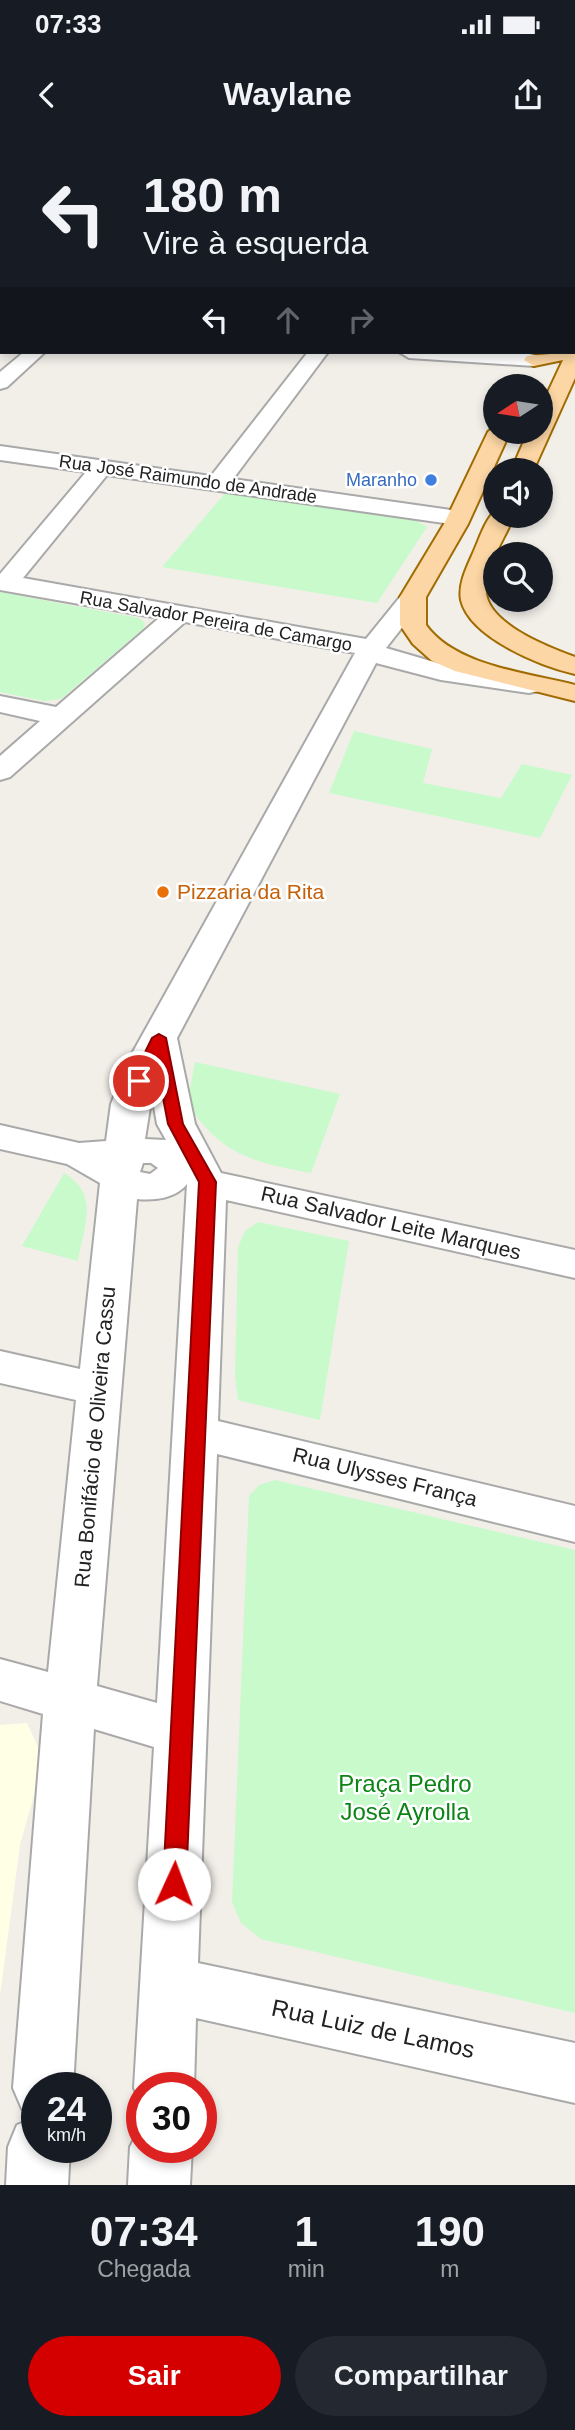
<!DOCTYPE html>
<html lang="pt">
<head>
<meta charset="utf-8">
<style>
  body { margin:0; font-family:Helvetica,sans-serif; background:#242831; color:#f1f3f6; height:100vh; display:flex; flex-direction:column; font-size:26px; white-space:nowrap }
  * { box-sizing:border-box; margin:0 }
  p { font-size:23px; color:#9ea1a6 }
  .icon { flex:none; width:38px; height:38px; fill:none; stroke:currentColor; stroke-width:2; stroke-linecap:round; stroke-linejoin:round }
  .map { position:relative; height:2045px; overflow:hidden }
  .drawer { display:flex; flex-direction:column; background:#171b24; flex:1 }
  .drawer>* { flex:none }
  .banner { position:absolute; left:0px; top:0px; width:576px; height:214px; box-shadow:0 4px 10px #0003; background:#171b24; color:#f1f3f6; overflow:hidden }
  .needle { width:46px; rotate:258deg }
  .buttons { position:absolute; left:483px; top:234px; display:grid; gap:14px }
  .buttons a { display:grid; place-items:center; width:70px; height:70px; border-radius:50%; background:#171b24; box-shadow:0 4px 10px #0003; font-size:35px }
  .speed { position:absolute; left:21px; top:1932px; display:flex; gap:14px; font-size:35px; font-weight:700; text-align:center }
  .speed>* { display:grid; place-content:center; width:91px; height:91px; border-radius:50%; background:#171b24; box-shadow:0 4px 10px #0003; line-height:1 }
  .speed small { font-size:18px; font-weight:400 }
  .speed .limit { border:10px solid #d22; background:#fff; color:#111 }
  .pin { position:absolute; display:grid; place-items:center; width:60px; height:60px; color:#fff; margin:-30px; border:4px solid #fff; border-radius:50%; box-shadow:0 2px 7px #0007 }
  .me { position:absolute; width:77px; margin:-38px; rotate:2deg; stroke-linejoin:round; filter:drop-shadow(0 0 5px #0008) }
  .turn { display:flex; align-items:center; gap:24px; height:147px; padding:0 28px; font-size:32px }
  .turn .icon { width:91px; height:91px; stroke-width:2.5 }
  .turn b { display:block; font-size:49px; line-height:60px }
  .lanes { display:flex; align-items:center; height:66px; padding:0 28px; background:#0003; justify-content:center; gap:35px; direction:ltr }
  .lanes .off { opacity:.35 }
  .eta { display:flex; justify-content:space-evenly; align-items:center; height:119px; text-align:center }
  .eta b { font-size:42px; font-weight:700; line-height:49px }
  .cta { display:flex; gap:14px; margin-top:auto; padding:14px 28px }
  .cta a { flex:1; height:80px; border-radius:42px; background:#d40000; color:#fff; font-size:28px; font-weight:700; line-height:80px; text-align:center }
  .cta a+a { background:#242831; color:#f1f3f6 }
  .status { display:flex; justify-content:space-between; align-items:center; height:49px; padding:0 35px; background:#171b24; direction:ltr }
  .status svg { height:19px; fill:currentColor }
  header { display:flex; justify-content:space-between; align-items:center; height:91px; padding:0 28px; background:#171b24; font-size:32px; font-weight:700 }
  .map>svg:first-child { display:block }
  .education { fill:#ffffe5 }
  .park { fill:#c8facc }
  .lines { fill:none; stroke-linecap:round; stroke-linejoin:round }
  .minor-casing { stroke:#a9a9a9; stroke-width:4 }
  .major-casing { stroke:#a06b00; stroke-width:4 }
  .minor { fill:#fff; fill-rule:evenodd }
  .major { fill:#fcd6a4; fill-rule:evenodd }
  .route { fill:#d40000; stroke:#8a0000; stroke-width:2 }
  .shop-dot { fill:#3f7fe0; stroke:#fff; stroke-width:2.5 }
  .food-dot { fill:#e8710a; stroke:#fff; stroke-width:2.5 }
  .labels { text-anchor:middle; stroke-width:5; stroke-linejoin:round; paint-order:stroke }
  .far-street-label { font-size:18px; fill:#222; stroke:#fff }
  .far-shop-label { font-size:18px; fill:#366cbe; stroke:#fff; text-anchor:end }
  .food-label { font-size:21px; fill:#c56008; stroke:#fff; text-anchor:start }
  .street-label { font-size:21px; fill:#222; stroke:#fff }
  .near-park-label { font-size:24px; fill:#0c8416; stroke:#fff }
  .near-street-label { font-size:24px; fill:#222; stroke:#fff }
</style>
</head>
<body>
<div class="status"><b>07:33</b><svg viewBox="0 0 49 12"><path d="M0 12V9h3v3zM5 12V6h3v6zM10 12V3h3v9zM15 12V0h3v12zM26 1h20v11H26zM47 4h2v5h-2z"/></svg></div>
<header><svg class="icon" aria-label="back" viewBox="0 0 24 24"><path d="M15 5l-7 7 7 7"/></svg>Waylane<svg class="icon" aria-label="share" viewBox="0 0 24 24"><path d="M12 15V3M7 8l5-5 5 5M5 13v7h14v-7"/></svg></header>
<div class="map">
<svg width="575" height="2045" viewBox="0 0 575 2045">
  <rect width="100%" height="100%" fill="#f2efe9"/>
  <!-- education -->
  <path class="education" d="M 27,1583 L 44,1620 L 20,1705 L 0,1855 L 0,1585 Z"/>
  <!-- park -->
  <g class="park">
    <path d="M 227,351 L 415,380 L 427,387 L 377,463 L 162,427 Z"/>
    <path d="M 0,452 L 139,478 L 145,483 L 144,488 L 61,559 L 44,561 L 0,552 Z"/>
    <path d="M 354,591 L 432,609 L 423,643 L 501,658 L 522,624 L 572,635 L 540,698 L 329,653 Z"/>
    <path d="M 195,922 L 340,954 L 311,1033 C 252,1022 221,1015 187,963 Z"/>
    <path d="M 64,1033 C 100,1054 84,1087 78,1121 L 22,1106 Z"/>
    <path d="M 258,1082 L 349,1101 L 320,1280 L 238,1260 L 235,1236 L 238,1107 L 245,1091 Z"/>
    <path d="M 275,1340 L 575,1410 L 575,1873 L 261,1799 L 241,1783 L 232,1762 L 249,1356 L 259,1345 Z"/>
  </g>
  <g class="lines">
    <!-- minor casing -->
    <g class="minor-casing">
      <g id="minor">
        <path d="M 101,0 L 126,0 L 100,2 Z"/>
        <path d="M 439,0 L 488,0 L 438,2 Z"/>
        <path d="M 2,28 L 2,38 L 0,39 L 0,29 Z"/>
        <rect x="574" y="52" width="1" height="10"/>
        <rect x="574" y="87" width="1" height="10"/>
        <rect x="574" y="131" width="1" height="10"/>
        <rect x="574" y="170" width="1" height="12"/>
        <rect x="0" y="171" width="2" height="12"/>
        <path d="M 24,212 L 45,212 L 7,247 L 0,249 L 0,232 Z"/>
        <path d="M 308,212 L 328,212 L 233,339 L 458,371 L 466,373 L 470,378 L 466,383 L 458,385 L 107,335 L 23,438 L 366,499 L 404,452 L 422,452 L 426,457 L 386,508 L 441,524 L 529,537 L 539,539 L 543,545 L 539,551 L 529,553 L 441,540 L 376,523 L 177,898 L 195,984 L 221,1033 L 575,1110 L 575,1138 L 226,1060 L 218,1281 L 575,1366 L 575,1402 L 217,1314 L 198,1823 L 575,1903 L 575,1963 L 196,1878 L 194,1948 L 142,1948 L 142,1967 L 134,1948 L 154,1607 L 94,1589 L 73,1948 L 37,1948 L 37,1975 L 22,1969 L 13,1948 L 43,1574 L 0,1561 L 0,1519 L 48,1532 L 76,1260 L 0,1243 L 0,1211 L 80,1229 L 100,1043 L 67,1024 L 0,1009 L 0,985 L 79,1003 L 106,1001 L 111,964 L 129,919 L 355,513 L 185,482 L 10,637 L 0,640 L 0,616 L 40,581 L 0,572 L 0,556 L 56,567 L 159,478 L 0,450 L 0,434 L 86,332 L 0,320 L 0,306 L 211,336 ZM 152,955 L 157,984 L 166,1000 L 145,999 ZM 143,1023 L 151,1023 L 158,1028 L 150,1034 L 140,1032 ZM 187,1044 L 157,1563 L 97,1546 L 137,1059 C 155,1061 176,1058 187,1044 Z"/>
        <path d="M 399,212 C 421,211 534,206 544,220 L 534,226 L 409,218 Z"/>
        <path d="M 37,1977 L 37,2007 L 70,2007 L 68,2045 L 6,2045 L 8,2007 L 17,1985 Z"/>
        <path d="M 142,1984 L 142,2007 L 192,2007 L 190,2045 L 128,2045 L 130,2007 Z"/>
      </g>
    </g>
    <!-- major casing -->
    <g class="major-casing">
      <g id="major">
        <path d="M 228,0 L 243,0 L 244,2 L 229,2 Z"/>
        <path d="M 263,0 L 280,0 L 281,2 L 264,2 Z"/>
        <rect x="0" y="74" width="2" height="10"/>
        <rect x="574" y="123" width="1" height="10"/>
        <path d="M 575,206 L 575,238 L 533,331 L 511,331 L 528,292 L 541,292 L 541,267 L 563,220 L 534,226 L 524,220 L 527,216 L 574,212 Z"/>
        <path d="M 495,286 L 495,292 L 510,292 L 468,384 L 426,457 L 426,485 C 455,526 528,533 575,545 L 575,561 L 455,531 L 432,521 L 413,504 L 400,485 L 400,457 L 444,384 L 488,292 Z"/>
        <path d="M 495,371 L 495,376 L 514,376 C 504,400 488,421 486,447 C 482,482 548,507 575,517 L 575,534 C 541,526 470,498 461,460 C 458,444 467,427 473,413 C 479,400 485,380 495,371 Z"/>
      </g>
    </g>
    <!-- minor -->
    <use href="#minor" class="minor"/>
    <!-- major -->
    <use href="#major" class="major"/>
  </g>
  <!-- route -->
  <path class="route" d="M 159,894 L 166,898 L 183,984 L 216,1042 L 186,1744 L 182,1751 L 174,1754 L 166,1751 L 163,1744 L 199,1042 L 168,984 L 156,921 L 144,945 L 139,946 L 131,941 L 152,898 Z"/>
  <!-- markers -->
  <circle class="shop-dot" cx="431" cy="340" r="7"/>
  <circle class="food-dot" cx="163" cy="752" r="7"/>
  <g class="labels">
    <!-- far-street labels -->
    <g class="far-street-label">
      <text transform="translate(188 339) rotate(8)" y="6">Rua José Raimundo de Andrade</text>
      <text transform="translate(216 481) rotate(10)" y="6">Rua Salvador Pereira de Camargo</text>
    </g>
    <!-- far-shop labels -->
    <g class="far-shop-label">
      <text x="417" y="346">Maranho</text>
    </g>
    <!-- food labels -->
    <g class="food-label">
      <text x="177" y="759">Pizzaria da Rita</text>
    </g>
    <!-- street labels -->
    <g class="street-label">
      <text transform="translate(391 1083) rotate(13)" y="7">Rua Salvador Leite Marques</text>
      <text transform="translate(95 1297) rotate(-85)" y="7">Rua Bonifácio de Oliveira Cassu</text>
      <text transform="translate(385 1337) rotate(14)" y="7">Rua Ulysses França</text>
    </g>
    <!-- near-park labels -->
    <g class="near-park-label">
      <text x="405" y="1652">Praça Pedro<tspan x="405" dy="28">José Ayrolla</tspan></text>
    </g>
    <!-- near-street labels -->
    <g class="near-street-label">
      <text transform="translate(373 1889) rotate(12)" y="8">Rua Luiz de Lamos</text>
    </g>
  </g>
</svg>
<div class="buttons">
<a><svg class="needle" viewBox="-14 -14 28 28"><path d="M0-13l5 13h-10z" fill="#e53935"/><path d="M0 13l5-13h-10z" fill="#9ea1a6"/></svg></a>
<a><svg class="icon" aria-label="sound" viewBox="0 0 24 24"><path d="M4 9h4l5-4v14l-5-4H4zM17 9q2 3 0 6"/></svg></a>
<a><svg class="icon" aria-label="search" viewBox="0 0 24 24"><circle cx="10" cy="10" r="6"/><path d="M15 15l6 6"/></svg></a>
</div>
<div class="speed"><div>24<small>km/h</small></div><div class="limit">30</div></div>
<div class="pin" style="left:139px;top:941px;background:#d93025"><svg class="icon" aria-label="arrive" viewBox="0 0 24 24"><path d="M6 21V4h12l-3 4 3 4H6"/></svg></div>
<svg class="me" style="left:174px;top:1744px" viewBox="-20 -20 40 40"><circle r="19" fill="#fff"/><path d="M0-13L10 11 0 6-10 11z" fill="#d40000"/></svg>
<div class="banner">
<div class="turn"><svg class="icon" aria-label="left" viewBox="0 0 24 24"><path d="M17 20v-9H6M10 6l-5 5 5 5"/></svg><div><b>180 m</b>Vire à esquerda</div></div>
<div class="lanes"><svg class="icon" aria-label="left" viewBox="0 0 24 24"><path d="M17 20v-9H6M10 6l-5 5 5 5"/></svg><svg class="icon off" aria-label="ahead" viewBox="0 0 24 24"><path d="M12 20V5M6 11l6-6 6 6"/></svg><svg class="icon off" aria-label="right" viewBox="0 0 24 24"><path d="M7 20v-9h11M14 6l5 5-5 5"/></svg></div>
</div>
</div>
<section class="drawer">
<div class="eta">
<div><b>07:34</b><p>Chegada</p></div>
<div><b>1</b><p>min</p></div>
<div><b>190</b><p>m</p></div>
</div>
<div class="cta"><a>Sair</a><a>Compartilhar</a></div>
</section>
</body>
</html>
